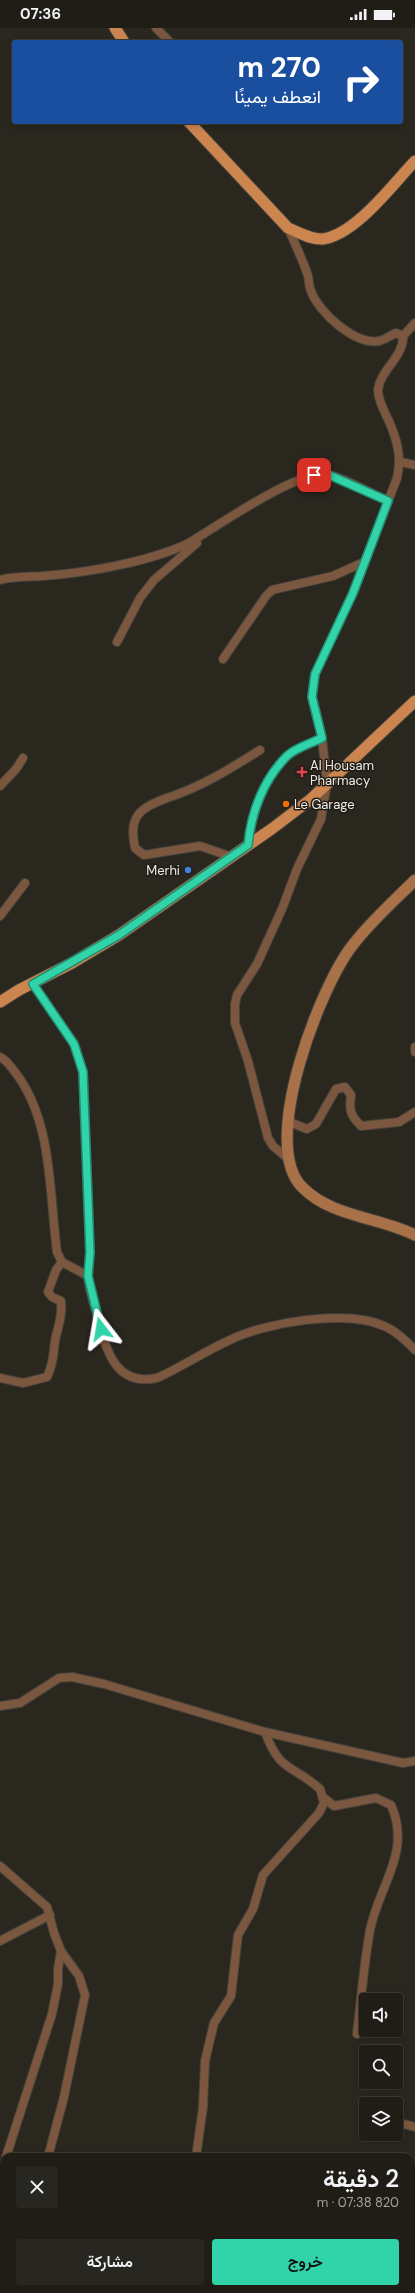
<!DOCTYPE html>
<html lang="ar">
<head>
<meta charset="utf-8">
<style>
  body { margin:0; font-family:"DM Sans",Vazirmatn,sans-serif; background:#282620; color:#f1f3f6; direction:rtl; height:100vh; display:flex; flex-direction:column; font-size:15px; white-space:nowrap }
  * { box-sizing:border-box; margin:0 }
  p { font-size:13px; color:#a2a2a1 }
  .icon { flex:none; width:22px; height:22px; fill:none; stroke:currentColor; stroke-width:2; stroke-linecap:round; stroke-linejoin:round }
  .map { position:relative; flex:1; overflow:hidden; direction:ltr }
  .drawer { position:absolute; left:0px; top:2125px; width:415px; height:140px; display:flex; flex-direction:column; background:#201d17; border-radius:12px 12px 0 0; box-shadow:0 2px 6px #0003,0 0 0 1px #3d3b36; direction:rtl }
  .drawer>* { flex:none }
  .guide { position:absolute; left:12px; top:12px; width:391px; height:84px; border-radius:4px; box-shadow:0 2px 6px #0003,0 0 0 1px #3d3b36; direction:rtl; background:#1a4fa0; color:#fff; overflow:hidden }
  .buttons { position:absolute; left:359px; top:1965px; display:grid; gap:8px }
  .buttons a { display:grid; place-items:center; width:44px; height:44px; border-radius:4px; background:#201d17; box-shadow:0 2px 6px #0003,0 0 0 1px #3d3b36; font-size:20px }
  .pin { position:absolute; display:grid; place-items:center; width:34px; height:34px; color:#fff; margin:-17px; border-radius:8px; box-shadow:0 2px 6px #0006 }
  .me { position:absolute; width:44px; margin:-22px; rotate:346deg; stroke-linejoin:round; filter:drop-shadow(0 0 3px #0008) }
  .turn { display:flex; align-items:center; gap:14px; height:84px; padding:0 16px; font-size:18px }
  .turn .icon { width:52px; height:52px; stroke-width:2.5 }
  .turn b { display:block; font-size:28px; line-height:34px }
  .round { display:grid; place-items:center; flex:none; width:42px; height:42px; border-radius:4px; background:#282620 }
  .headline { display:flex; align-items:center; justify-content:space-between; height:68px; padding:0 16px }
  h1 { font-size:24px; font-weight:600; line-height:30px }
  .cta { display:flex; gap:8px; margin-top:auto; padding:8px 16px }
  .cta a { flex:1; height:46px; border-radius:4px; background:#31d4a9; color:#111; font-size:16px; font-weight:600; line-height:46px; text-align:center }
  .cta a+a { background:#282620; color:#f1f3f6 }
  .status { display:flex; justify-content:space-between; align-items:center; height:28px; padding:0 20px; background:#201d17; direction:ltr }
  .status svg { height:11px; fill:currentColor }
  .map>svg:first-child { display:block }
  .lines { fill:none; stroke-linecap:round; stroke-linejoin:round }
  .minor-casing { stroke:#45423b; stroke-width:10 }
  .secondary-casing { stroke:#45423b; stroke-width:13 }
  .primary-casing { stroke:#45423b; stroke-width:13 }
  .minor { stroke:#7a573e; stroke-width:8 }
  .secondary { stroke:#a87148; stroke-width:11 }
  .primary { stroke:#cc854f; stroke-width:11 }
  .route-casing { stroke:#208a6e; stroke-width:10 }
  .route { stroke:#31d4a9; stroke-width:7 }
  .health-dot { fill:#e0444e; stroke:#211d16; stroke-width:1.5 }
  .food-dot { fill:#e8710a; stroke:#211d16; stroke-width:1.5 }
  .shop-dot { fill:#3f7fe0; stroke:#211d16; stroke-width:1.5 }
  .labels { text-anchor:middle; stroke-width:3; stroke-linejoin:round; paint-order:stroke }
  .poi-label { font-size:13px; fill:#eeebe6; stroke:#211d16; text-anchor:start }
</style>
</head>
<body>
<div class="status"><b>07:36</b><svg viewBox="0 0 49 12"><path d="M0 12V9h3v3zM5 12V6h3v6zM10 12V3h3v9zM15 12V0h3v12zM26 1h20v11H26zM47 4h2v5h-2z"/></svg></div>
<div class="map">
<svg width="415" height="2265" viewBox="0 0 415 2265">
  <rect width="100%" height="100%" fill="#2a271f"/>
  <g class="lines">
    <!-- minor casing -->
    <g class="minor-casing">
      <g id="minor">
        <path d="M 156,0 L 170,14"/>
        <path d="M 288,200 C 295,216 303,232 308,248 C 309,253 309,259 311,263 C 319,285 355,317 379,313 C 385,312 391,307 396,305 L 403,308"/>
        <path d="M 401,434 L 415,437"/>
        <path d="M 0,552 C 14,548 29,549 43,548 C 86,545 148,534 187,516 C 217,499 297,441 328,447 C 348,451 369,465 388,473"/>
        <path d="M 117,614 L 140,570 L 154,552 L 197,515"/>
        <path d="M 223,631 L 266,568 L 272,562 L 333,548 L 364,534"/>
        <path d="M 0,758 L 16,741 L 23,730"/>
        <path d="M 248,817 C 252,785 263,752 287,728 C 295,720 312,715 322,710"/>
        <path d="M 232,829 L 200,818 L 144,827 L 135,820 C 133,809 131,797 138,787 C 145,778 157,774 167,770 C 201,759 230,741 260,722"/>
        <path d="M 0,888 L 25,855"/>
        <path d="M 33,956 L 74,1016 L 83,1044 L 90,1224 C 90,1232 88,1241 88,1249 C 89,1262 94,1275 97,1288 C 106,1320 114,1359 157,1350 C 182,1339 205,1323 230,1312 C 266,1294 347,1281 384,1298 C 396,1303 406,1313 415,1322"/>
        <path d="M 415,1019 L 415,1024"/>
        <path d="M 0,1029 C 7,1032 10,1038 15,1044 C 53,1093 49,1165 57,1224 L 62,1234 L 88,1248"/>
        <path d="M 287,1093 L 307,1101 L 316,1096 L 336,1061 L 345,1059 L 351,1067 C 349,1082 350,1087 361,1098 L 399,1094 L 415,1084"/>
        <path d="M 287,1130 L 273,1118 L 268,1110 L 248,1033 L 235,995 L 235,976 L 237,967 L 257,936 L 282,881 L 297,841 L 321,791 L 327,755 L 322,710 L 312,669 L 315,646 L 353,565 L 397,450 C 402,429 397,411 388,391 C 384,383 378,372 378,362 C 380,342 404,329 403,308 L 415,295"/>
        <path d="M 0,1350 L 23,1355 L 47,1349 C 56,1331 52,1321 57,1304 C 60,1293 62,1285 61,1273 L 52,1269 L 48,1264 L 56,1242 L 62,1234"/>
        <path d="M 0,1678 L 20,1675 L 59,1650 L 72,1649 L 104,1656 L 265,1704"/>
        <path d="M 324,1770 L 334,1778 L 376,1770 L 391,1777 C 412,1824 379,1857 370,1902 C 364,1936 361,1971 357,2006"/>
        <path d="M 0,1838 L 47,1879 L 54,1905 L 61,1923 L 58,1941 L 58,1956 L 52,1986 L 6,2129"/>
        <path d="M 0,1913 L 50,1887"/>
        <path d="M 396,2094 L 415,2099"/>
        <path d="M 48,2129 L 64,2069 L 85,1967 L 79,1948 L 61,1923"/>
        <path d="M 196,2129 L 203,2079 L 205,2033 L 214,1995 L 231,1968 L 238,1907 L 253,1881 L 263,1847 L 319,1785 L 324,1775 L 320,1761 C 292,1736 280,1745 265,1704 L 403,1735 L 415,1733"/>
        <path d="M 0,2142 L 4,2135"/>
        <path d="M 0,2229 L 4,2223"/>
        <path d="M 411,2247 L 415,2244"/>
        <path d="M 60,2261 L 64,2265"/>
        <path d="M 194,2261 L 194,2265"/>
        <path d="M 390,2265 L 394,2261"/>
      </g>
    </g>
    <!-- secondary casing -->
    <g class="secondary-casing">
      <path id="secondary" d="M 415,852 C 394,873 370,894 352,918 C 320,959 259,1116 302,1159 C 331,1189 379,1189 415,1207"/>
    </g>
    <!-- primary casing -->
    <g class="primary-casing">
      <g id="primary">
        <path d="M 115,0 L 124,14"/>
        <path d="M 189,94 L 288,200 C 298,204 311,212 323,211 C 356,206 392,157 415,133"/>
        <path d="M 0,974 L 19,962 L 72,935 L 119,907 L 273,800 L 311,771 L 415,673"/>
      </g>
    </g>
    <!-- minor -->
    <use href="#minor" class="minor"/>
    <!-- secondary -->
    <use href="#secondary" class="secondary"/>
    <!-- primary -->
    <use href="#primary" class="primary"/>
  </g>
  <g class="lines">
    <!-- route casing -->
    <g class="route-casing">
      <path id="route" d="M 101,1301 L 88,1248 L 90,1224 L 83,1044 L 74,1016 L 33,956 L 119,907 L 248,817 C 251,785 263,752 287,728 C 295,720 312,715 322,710 L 312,669 L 315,646 L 353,565 L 388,473 L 329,447 L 314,447"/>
    </g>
    <!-- route -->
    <use href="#route" class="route"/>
  </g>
  <!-- markers -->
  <path class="health-dot" d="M300 738h4v4h4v4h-4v4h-4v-4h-4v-4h4z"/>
  <circle class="food-dot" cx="286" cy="776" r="4"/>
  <circle class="shop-dot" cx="188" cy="842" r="4"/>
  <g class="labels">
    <!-- poi labels -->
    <g class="poi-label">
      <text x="310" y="742">Al Housam<tspan x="310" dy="15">Pharmacy</tspan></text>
      <text x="294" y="781">Le Garage</text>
      <text x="180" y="847" text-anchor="end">Merhi</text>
    </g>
  </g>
</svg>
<div class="buttons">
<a><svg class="icon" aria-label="sound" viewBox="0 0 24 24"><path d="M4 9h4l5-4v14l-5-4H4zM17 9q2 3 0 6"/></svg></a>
<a><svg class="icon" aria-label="search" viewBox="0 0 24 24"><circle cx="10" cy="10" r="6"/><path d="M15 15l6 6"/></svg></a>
<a><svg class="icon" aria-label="layers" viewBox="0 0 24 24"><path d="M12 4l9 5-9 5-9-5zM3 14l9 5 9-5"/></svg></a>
</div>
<div class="pin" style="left:314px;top:447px;background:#d93025"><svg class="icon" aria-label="arrive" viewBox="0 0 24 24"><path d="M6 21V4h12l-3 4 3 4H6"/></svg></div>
<svg class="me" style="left:101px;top:1301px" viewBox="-20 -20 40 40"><path d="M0-17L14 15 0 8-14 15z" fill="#31d4a9" stroke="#fff" stroke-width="4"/></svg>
<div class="guide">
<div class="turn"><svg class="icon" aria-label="right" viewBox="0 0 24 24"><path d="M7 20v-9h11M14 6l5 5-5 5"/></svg><div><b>270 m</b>انعطف يمينًا</div></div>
</div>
<section class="drawer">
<div class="headline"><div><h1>2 دقيقة</h1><p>820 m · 07:38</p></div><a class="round"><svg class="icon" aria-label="close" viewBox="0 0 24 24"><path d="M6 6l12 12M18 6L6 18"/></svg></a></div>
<div class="cta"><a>خروج</a><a>مشاركة</a></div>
</section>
</div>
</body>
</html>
